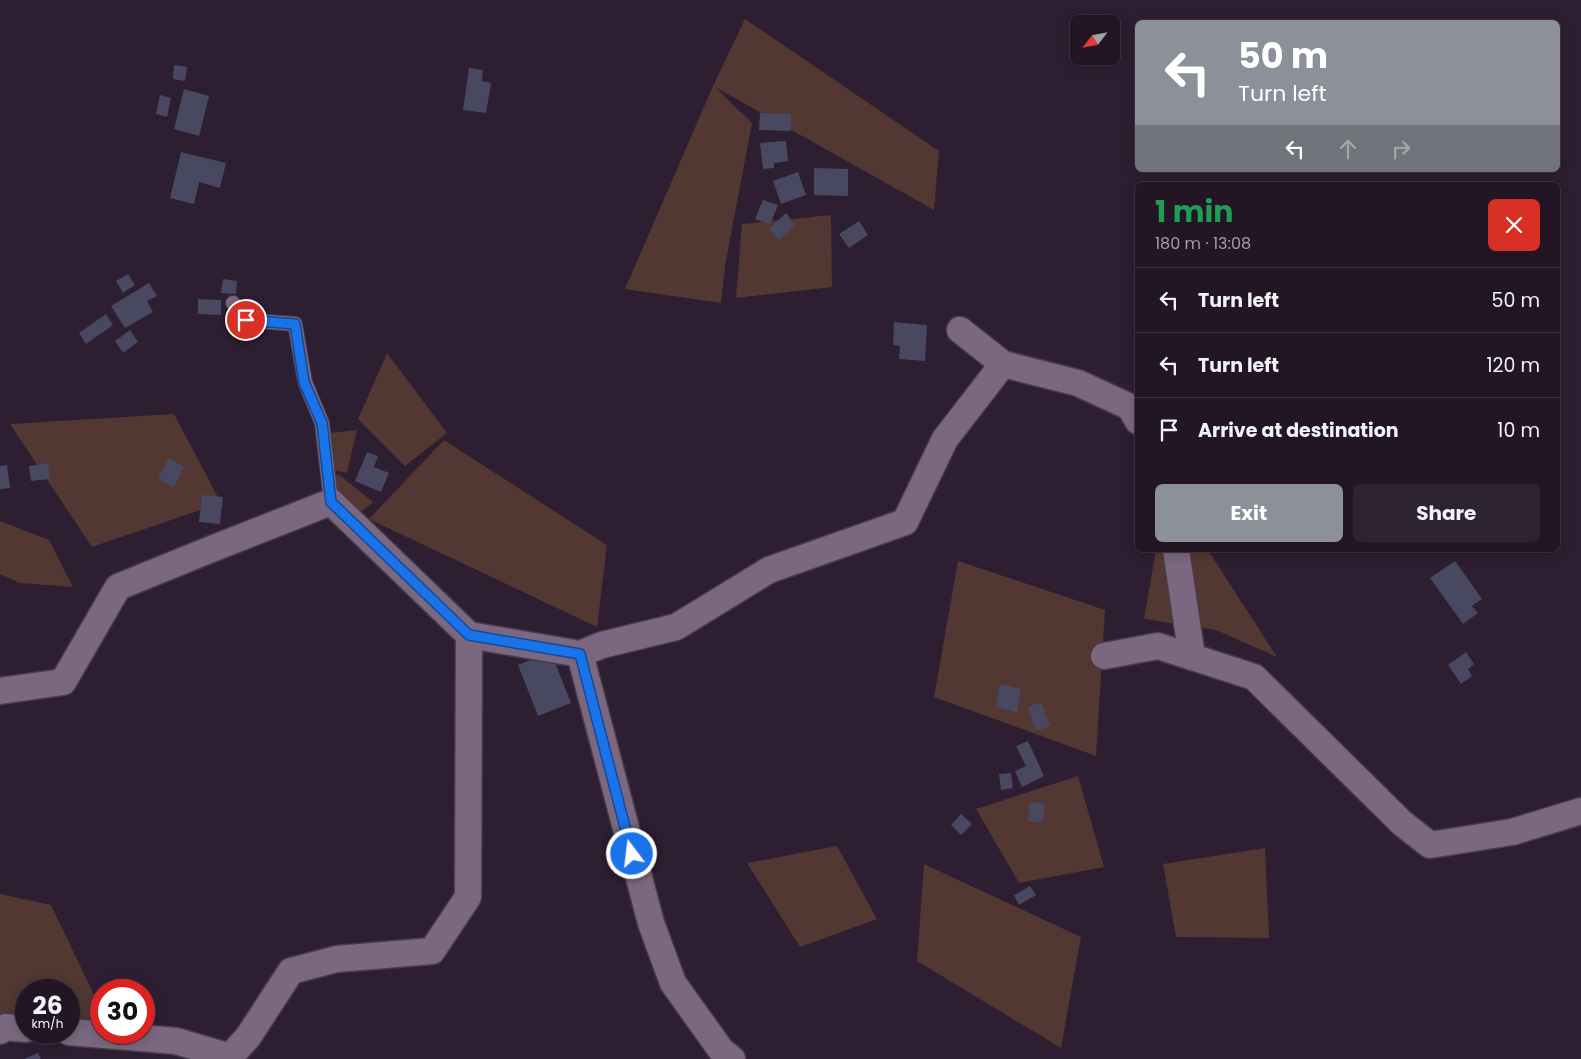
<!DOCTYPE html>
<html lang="en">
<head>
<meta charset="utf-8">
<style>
  body { margin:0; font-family:Poppins,sans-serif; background:#2e2332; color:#f1f3f6; height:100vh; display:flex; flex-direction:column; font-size:19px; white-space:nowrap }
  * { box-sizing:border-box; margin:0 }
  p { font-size:16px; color:#a29fa7 }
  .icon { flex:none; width:28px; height:28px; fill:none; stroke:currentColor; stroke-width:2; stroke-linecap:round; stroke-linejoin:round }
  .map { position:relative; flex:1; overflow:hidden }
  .panel { position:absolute; left:1135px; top:182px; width:425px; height:370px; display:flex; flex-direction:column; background:#221625; border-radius:8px; box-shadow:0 2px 12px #0003,0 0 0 1px #3f3542 }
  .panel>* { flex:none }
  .banner { position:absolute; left:1135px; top:20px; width:425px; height:152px; border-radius:8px; box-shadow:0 2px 12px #0003,0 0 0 1px #3f3542; background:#8c9099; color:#fff; overflow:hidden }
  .needle { width:32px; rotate:238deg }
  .tools { position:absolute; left:1070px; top:15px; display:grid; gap:10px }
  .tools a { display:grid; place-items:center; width:50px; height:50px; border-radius:8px; background:#221625; box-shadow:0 2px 12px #0003,0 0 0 1px #3f3542; font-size:25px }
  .speed { position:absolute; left:15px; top:979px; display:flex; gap:10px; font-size:25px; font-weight:700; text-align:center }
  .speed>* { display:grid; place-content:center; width:65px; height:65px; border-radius:50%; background:#221625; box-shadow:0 2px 12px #0003,0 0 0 1px #3f3542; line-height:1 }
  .speed small { font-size:12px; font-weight:400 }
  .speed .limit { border:8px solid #d22; background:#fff; color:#111 }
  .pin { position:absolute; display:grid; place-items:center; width:42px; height:42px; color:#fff; margin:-21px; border:2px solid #fff; border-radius:50%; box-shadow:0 1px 5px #0007 }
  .me { position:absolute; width:55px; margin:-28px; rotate:345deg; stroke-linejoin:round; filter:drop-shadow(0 0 4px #0008) }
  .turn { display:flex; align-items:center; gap:18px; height:105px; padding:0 20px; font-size:22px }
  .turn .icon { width:65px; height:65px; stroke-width:2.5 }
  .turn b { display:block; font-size:35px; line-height:42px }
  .lanes { display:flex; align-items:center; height:48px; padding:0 20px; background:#0003; justify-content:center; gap:25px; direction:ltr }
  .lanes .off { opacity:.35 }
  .round { display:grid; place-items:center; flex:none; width:52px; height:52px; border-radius:8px; background:#2e2332 }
  .overview { display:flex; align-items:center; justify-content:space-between; height:85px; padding:0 20px }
  h1 { font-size:30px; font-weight:700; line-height:38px; color:#1e9e55 }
  .button { display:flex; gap:10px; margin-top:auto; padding:10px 20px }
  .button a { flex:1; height:58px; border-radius:8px; background:#8c9099; color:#fff; font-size:20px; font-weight:700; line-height:58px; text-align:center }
  .button a+a { background:#2e2332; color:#f1f3f6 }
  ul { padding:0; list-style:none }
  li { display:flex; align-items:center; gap:15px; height:65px; padding:0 20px; border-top:1px solid #3f3542 }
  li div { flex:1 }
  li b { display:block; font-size:19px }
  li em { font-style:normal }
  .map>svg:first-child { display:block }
  .green { fill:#523732 }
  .building { fill:#484861 }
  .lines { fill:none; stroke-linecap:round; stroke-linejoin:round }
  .lane-casing { stroke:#493b4c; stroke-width:16 }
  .street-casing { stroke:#493b4c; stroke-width:29 }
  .lane { stroke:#7b6880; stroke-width:14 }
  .street { stroke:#7b6880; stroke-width:26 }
  .route-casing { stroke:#114b97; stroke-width:12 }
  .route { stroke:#1a73e8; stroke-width:9 }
</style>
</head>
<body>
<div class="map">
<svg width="1581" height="1059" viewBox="0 0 1581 1059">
  <rect width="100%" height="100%" fill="#2d1e31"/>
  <!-- green -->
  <g class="green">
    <path d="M 745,19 L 939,151 L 934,210 L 715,87 L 752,123 L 725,266 L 721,303 L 625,289 L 713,86 Z"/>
    <path d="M 831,215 L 832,287 L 736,298 L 742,224 Z"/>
    <path d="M 387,353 L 447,433 L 405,466 L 358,419 Z"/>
    <path d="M 174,414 L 221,503 L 92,547 L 10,424 Z"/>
    <path d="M 357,430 L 347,473 L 330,469 L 330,433 Z"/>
    <path d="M 444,440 L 607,545 L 597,627 L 369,519 Z"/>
    <path d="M 338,474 L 373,502 L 358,515 L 324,487 Z"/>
    <path d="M 0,521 L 49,540 L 73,587 L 20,583 L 0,574 Z"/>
    <path d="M 1156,550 L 1208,550 L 1277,657 L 1216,630 L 1144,619 Z"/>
    <path d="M 958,561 L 1105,610 L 1096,756 L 934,697 Z"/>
    <path d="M 1078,776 L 1104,867 L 1019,883 L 976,809 Z"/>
    <path d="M 837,846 L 877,919 L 800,947 L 747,863 Z"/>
    <path d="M 1265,848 L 1269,938 L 1176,937 L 1163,864 Z"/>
    <path d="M 924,864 L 1081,937 L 1061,1048 L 917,961 Z"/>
    <path d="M 0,894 L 51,905 L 101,1009 L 101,1022 L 69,1021 L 69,990 L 26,990 L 26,1020 L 0,1019 Z"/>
  </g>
  <!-- building -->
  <g class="building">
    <path d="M 174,65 L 187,67 L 185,81 L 173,79 Z"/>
    <path d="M 469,68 L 483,70 L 482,81 L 491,83 L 486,113 L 463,110 Z"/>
    <path d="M 184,89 L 209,96 L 199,136 L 174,129 Z"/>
    <path d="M 160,95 L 171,98 L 167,117 L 156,114 Z"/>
    <path d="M 760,113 L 791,114 L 791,131 L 759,130 Z"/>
    <path d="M 786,141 L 788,161 L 774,163 L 774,168 L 763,169 L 760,143 Z"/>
    <path d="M 181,152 L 226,163 L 220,188 L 199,182 L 194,204 L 170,198 Z"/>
    <path d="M 814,168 L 848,169 L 848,196 L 814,195 Z"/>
    <path d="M 798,172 L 806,195 L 781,204 L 773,181 Z"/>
    <path d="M 763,200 L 778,205 L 770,225 L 755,219 Z"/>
    <path d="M 786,213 L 795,225 L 779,240 L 769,229 Z"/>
    <path d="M 859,221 L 868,235 L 849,248 L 839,234 Z"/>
    <path d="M 128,274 L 135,285 L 123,293 L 116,281 Z"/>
    <path d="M 223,279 L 237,281 L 236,294 L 221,293 Z"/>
    <path d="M 149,283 L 157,296 L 147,301 L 153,312 L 125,328 L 111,306 Z"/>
    <path d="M 198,299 L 221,300 L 221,315 L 198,314 Z"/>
    <path d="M 106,314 L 113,325 L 86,344 L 79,333 Z"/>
    <path d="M 894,322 L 927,325 L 925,361 L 899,359 L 900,346 L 893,345 Z"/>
    <path d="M 130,330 L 138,342 L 123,353 L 115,341 Z"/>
    <path d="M 367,452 L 378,456 L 374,467 L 389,473 L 381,492 L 355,481 Z"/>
    <path d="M 169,458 L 184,467 L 173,488 L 158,478 Z"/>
    <path d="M 48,463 L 50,479 L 31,481 L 29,466 Z"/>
    <path d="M 7,465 L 10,488 L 0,489 L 0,466 Z"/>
    <path d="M 202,495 L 223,497 L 220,524 L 199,522 Z"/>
    <path d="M 1455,561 L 1482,599 L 1472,606 L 1478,613 L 1463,624 L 1430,578 Z"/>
    <path d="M 551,652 L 571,703 L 538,716 L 518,665 Z"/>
    <path d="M 1466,652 L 1474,664 L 1468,669 L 1472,676 L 1461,684 L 1448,665 Z"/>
    <path d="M 1000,684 L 1021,689 L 1017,712 L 996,707 Z"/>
    <path d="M 1041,702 L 1050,726 L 1036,731 L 1028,707 Z"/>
    <path d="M 1028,741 L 1044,776 L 1022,787 L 1015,771 L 1026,766 L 1016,746 Z"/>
    <path d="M 1011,773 L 1013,788 L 1001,790 L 999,774 Z"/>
    <path d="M 1030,802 L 1045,804 L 1042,823 L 1028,821 Z"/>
    <path d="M 961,814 L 972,824 L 961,835 L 951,825 Z"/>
    <path d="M 1030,886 L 1036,895 L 1019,905 L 1014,895 Z"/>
    <path d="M 38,1053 L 41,1059 L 24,1059 Z"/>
  </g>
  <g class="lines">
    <!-- lane casing -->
    <g class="lane-casing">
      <path id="lane" d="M 233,303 L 246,320 L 295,324 L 305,382 L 322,423 L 331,502"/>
    </g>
    <!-- street casing -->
    <g class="street-casing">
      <g id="street">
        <path d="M 960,330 L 1003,364 L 1078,383 L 1130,407 L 1138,421"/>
        <path d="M 1176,550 L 1192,657"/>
        <path d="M 1104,656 L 1158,646 L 1254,677 L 1402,823 L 1430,845 L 1512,832 L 1581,811"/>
        <path d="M 0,691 L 63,682 L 118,587 L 214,548 L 331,502 L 469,635 L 580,654"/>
        <path d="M 0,1031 L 6,1027 L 26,1029"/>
        <path d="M 69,1032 L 176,1041 L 230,1057 L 248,1037 L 291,971 L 337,959 L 432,951 L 468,897 L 469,635"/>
        <path d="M 732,1059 L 721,1050 L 673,983 L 651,923 L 580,654 L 602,645 L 676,627 L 769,570 L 905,522 L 945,439 L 1003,364"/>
      </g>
    </g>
    <!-- lane -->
    <use href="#lane" class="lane"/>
    <!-- street -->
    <use href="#street" class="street"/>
  </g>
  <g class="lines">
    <!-- route casing -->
    <g class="route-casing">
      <path id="route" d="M 246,320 L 295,324 L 304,382 L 322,423 L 331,502 L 469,635 L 580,654 L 632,854"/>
    </g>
    <!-- route -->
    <use href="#route" class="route"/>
  </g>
</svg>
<div class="tools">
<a><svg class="needle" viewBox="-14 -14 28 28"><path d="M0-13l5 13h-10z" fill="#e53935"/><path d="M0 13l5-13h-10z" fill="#a29fa7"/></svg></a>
</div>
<div class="speed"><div>26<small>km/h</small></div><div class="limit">30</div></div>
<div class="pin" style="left:246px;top:320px;background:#d93025"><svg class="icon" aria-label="arrive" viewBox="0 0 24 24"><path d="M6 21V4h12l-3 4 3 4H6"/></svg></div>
<svg class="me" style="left:632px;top:854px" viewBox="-20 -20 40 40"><circle r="17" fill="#1a73e8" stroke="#fff" stroke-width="3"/><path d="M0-11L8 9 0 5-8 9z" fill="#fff"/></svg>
<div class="banner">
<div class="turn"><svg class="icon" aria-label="left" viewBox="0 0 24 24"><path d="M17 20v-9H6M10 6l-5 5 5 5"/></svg><div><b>50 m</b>Turn left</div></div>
<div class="lanes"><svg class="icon" aria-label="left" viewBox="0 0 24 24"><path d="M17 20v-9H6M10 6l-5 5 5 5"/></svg><svg class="icon off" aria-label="ahead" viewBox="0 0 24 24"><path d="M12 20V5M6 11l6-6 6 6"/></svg><svg class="icon off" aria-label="right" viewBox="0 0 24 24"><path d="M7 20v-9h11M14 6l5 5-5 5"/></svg></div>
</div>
<section class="panel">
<div class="overview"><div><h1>1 min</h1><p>180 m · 13:08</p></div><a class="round" style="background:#d93025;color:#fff"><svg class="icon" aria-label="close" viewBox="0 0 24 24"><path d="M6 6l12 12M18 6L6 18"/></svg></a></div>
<ul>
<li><svg class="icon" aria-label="left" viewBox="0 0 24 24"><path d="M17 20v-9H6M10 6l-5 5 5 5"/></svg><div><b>Turn left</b></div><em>50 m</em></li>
<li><svg class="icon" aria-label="left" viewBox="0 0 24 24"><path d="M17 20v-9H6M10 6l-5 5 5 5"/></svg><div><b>Turn left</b></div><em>120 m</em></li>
<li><svg class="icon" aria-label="arrive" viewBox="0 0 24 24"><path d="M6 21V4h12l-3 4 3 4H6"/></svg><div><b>Arrive at destination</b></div><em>10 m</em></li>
</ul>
<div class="button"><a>Exit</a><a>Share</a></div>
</section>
</div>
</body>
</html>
